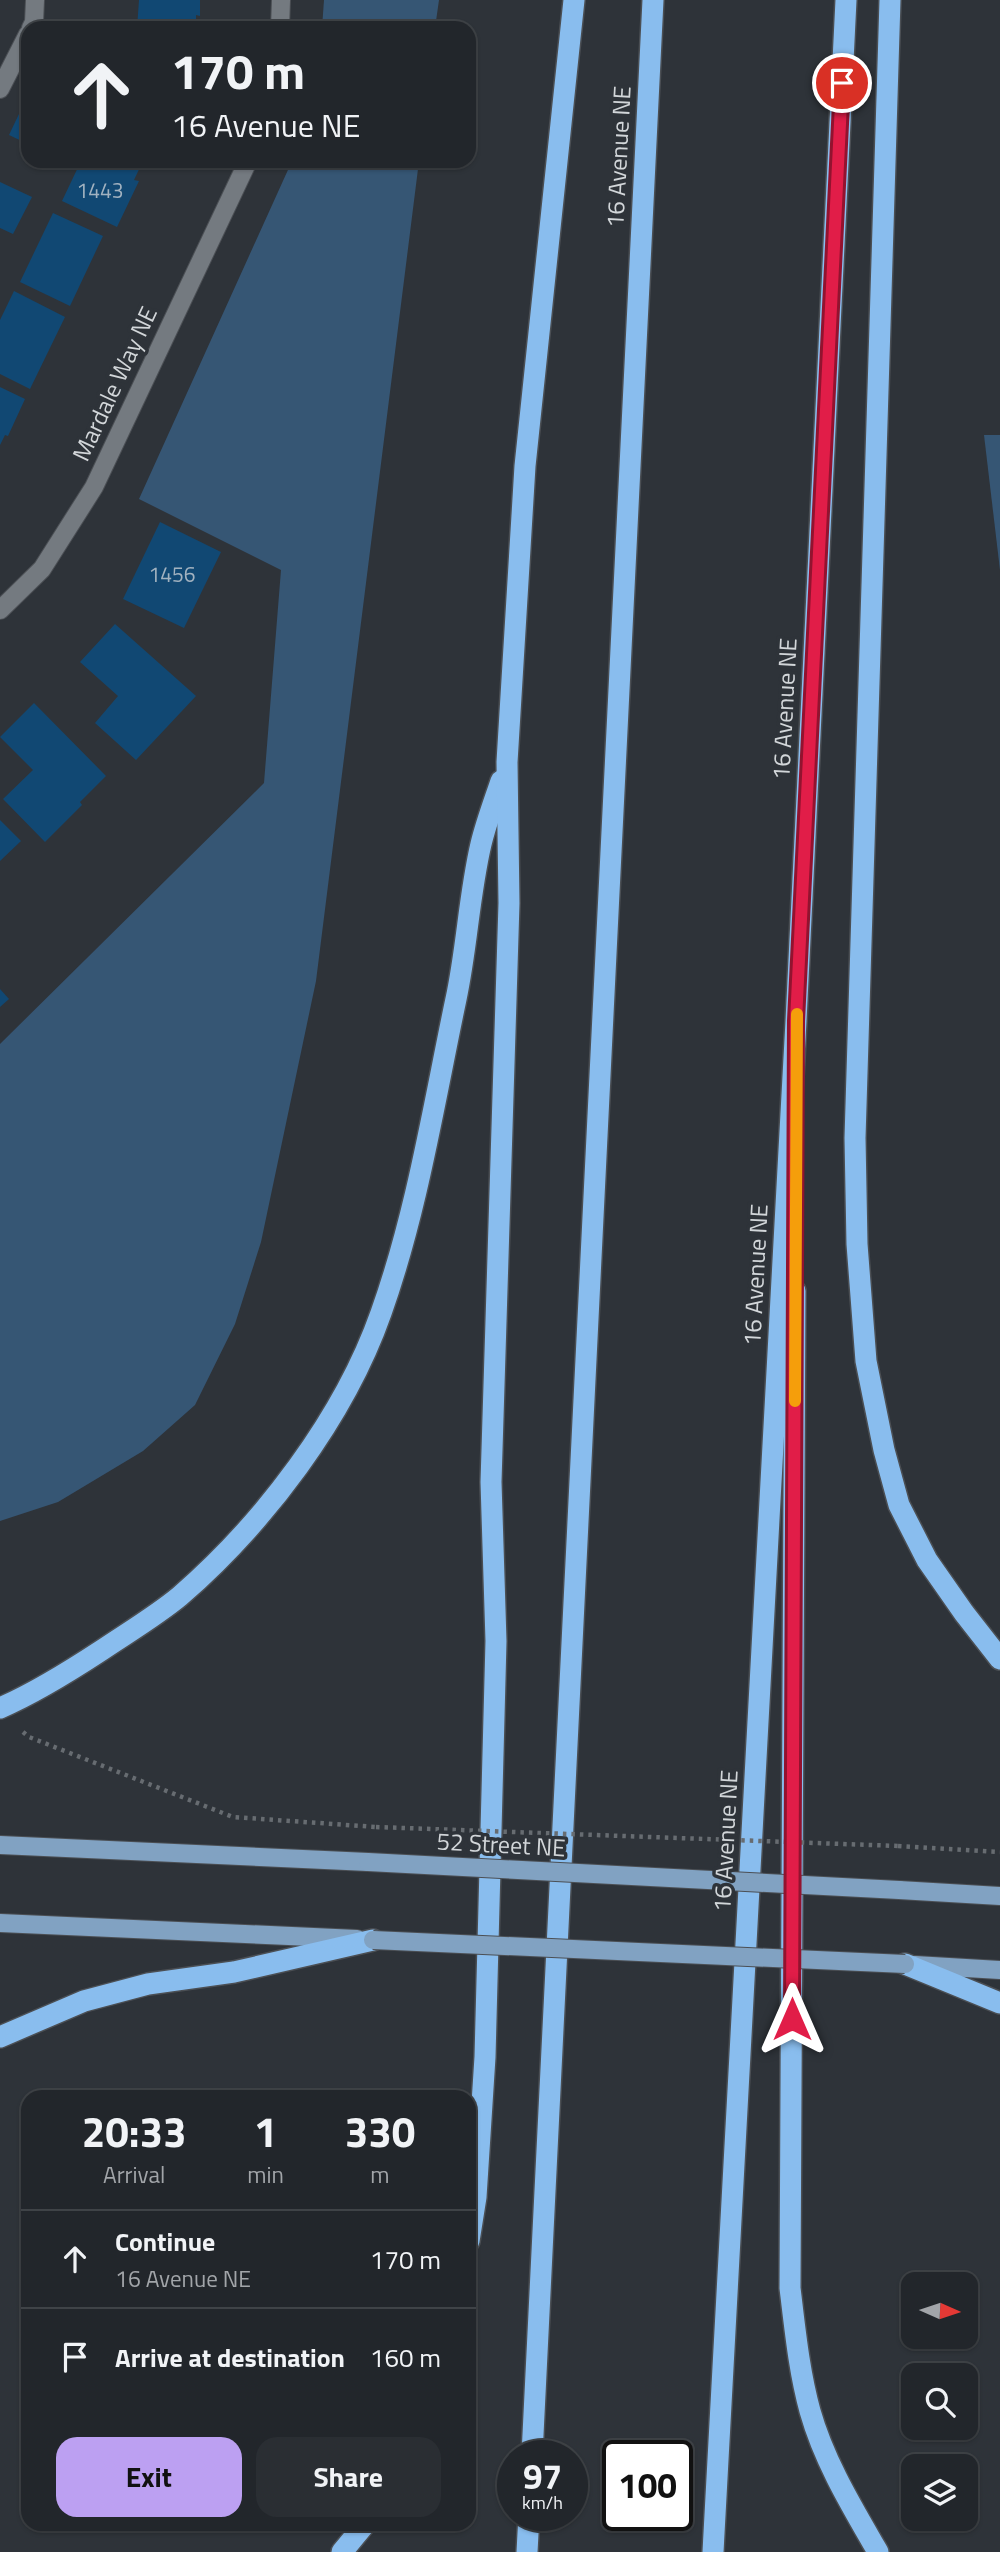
<!DOCTYPE html>
<html lang="en">
<head>
<meta charset="utf-8">
<style>
  body { margin:0; font-family:"Titillium Web",sans-serif; background:#2a2e33; color:#f1f3f6; height:100vh; display:flex; flex-direction:column; font-size:26px; white-space:nowrap }
  * { box-sizing:border-box; margin:0 }
  p { font-size:23px; color:#a2a5a9 }
  .icon { flex:none; width:38px; height:38px; fill:none; stroke:currentColor; stroke-width:2; stroke-linecap:round; stroke-linejoin:round }
  .map { position:relative; flex:1; overflow:hidden }
  .side { position:absolute; left:21px; top:2090px; width:455px; height:441px; display:flex; flex-direction:column; background:#22262b; border-radius:21px; box-shadow:0 2px 5px #0004,0 0 0 2px #3f4347 }
  .side>* { flex:none }
  .banner { position:absolute; left:21px; top:21px; width:455px; height:147px; border-radius:21px; box-shadow:0 2px 5px #0004,0 0 0 2px #3f4347; background:#22262b; color:#f1f3f6; overflow:hidden }
  .needle { width:46px; rotate:93deg }
  .buttons { position:absolute; left:901px; top:2272px; display:grid; gap:14px }
  .buttons a { display:grid; place-items:center; width:77px; height:77px; border-radius:14px; background:#22262b; box-shadow:0 2px 5px #0004,0 0 0 2px #3f4347; font-size:35px }
  .speed { position:absolute; left:497px; top:2440px; display:flex; gap:14px; font-size:35px; font-weight:700; text-align:center }
  .speed>* { display:grid; place-content:center; width:91px; height:91px; border-radius:50%; background:#22262b; box-shadow:0 2px 5px #0004,0 0 0 2px #3f4347; line-height:1 }
  .speed small { font-size:18px; font-weight:400 }
  .speed .limit { border:4px solid #111; border-radius:10px; background:#fff; color:#111 }
  .pin { position:absolute; display:grid; place-items:center; width:60px; height:60px; color:#fff; margin:-30px; border:4px solid #fff; border-radius:50%; box-shadow:0 2px 7px #0007 }
  .me { position:absolute; width:77px; margin:-38px; rotate:0deg; stroke-linejoin:round; filter:drop-shadow(0 0 5px #0008) }
  .turn { display:flex; align-items:center; gap:24px; height:147px; padding:0 35px; font-size:32px }
  .turn .icon { width:91px; height:91px; stroke-width:2.5 }
  .turn b { display:block; font-size:49px; line-height:60px }
  .eta { display:flex; justify-content:space-evenly; align-items:center; height:119px; text-align:center }
  .eta b { font-size:42px; font-weight:700; line-height:49px }
  .action { display:flex; gap:14px; margin-top:auto; padding:14px 35px }
  .action a { flex:1; height:80px; border-radius:21px; background:#bca0f2; color:#111; font-size:28px; font-weight:700; line-height:80px; text-align:center }
  .action a+a { background:#2a2e33; color:#f1f3f6 }
  ul { padding:0; list-style:none }
  li { display:flex; align-items:center; gap:21px; height:98px; padding:0 35px; border-top:2px solid #3f4347 }
  li div { flex:1 }
  li b { display:block; font-size:26px }
  li em { font-style:normal }
  .map>svg:first-child { display:block }
  .green { fill:#365674 }
  .building { fill:#114873 }
  .lines { fill:none; stroke-linecap:round; stroke-linejoin:round }
  .minor-casing { stroke:#4b4f54; stroke-width:20 }
  .major-casing { stroke:#4b4f54; stroke-width:20 }
  .highway-casing { stroke:#4b4f54; stroke-width:24 }
  .path { stroke:#676c71; stroke-width:4.5; stroke-dasharray:3.5 5; stroke-linecap:butt }
  .minor { stroke:#747a80; stroke-width:18 }
  .major { stroke:#81a2c2; stroke-width:18 }
  .highway { stroke:#89bdee; stroke-width:21 }
  .major-bridge-casing { stroke:#4b4f54; stroke-width:20; stroke-linecap:butt }
  .path-bridge { stroke:#676c71; stroke-width:4.5; stroke-dasharray:3.5 5; stroke-linecap:butt }
  .major-bridge { stroke:#81a2c2; stroke-width:18 }
  .route-casing { stroke:#92132f; stroke-width:18 }
  .route { stroke:#e11d48; stroke-width:12 }
  .slow { stroke:#f59e0b; stroke-width:12 }
  .labels { text-anchor:middle; stroke-width:7; stroke-linejoin:round; paint-order:stroke }
  .number-label { font-size:21px; fill:#a2b2c0 }
  .street-label { font-size:24px; fill:#d2d6d9; stroke:#2e3339 }
</style>
</head>
<body>
<div class="map">
<svg width="1000" height="2552" viewBox="0 0 1000 2552">
  <rect width="100%" height="100%" fill="#2e3339"/>
  <!-- green -->
  <g class="green">
    <path d="M 324,0 L 439,0 L 435,28 L 322,28 Z"/>
    <path d="M 292,161 L 419,161 L 316,981 L 261,1242 L 235,1324 L 195,1405 L 143,1451 L 58,1502 L 0,1521 L 0,1044 L 264,783 L 281,570 L 139,499 Z"/>
    <path d="M 984,435 L 1000,435 L 1000,570 Z"/>
  </g>
  <!-- building -->
  <g class="building">
    <path d="M 139,0 L 200,0 L 200,16 L 196,15 L 196,28 L 137,28 Z"/>
    <path d="M 28,95 L 28,144 L 9,135 Z"/>
    <path d="M 81,161 L 143,161 L 134,180 L 139,181 L 117,227 L 62,201 Z"/>
    <path d="M 0,182 L 32,197 L 13,234 L 0,228 Z"/>
    <path d="M 53,213 L 103,236 L 70,306 L 20,282 Z"/>
    <path d="M 14,291 L 65,317 L 30,389 L 0,374 L 0,320 Z"/>
    <path d="M 0,387 L 25,399 L 8,436 L 5,435 L 0,445 Z"/>
    <path d="M 160,522 L 221,552 L 184,628 L 123,599 Z"/>
    <path d="M 115,624 L 196,696 L 136,760 L 95,723 L 118,696 L 80,662 Z"/>
    <path d="M 34,703 L 106,776 L 80,802 L 82,805 L 45,842 L 3,799 L 33,770 L 0,737 Z"/>
    <path d="M 0,820 L 21,841 L 0,861 Z"/>
    <path d="M 0,989 L 9,999 L 0,1007 Z"/>
  </g>
  <g class="lines">
    <!-- minor casing -->
    <g class="minor-casing">
      <g id="minor">
        <path d="M 31,28 L 34,22 L 35,0"/>
        <path d="M 280,28 L 281,0"/>
        <path d="M 0,89 L 28,34"/>
        <path d="M 0,610 L 42,569 L 94,487 L 248,161"/>
      </g>
    </g>
    <!-- major casing -->
    <g class="major-casing">
      <g id="major">
        <path d="M 0,1845 L 368,1862"/>
        <path d="M 899,1890 L 1000,1896"/>
        <path d="M 0,1923 L 357,1939"/>
        <path d="M 915,1965 L 1000,1970"/>
      </g>
    </g>
    <!-- highway casing -->
    <g class="highway-casing">
      <g id="highway">
        <path d="M 890,0 L 855,1138 L 857,1244 L 866,1361 L 884,1450 L 899,1505 L 927,1560 L 964,1613 L 1000,1659"/>
        <path d="M 795,1291 L 790,2288 C 795,2329 799,2371 810,2411 C 824,2461 852,2507 878,2552"/>
        <path d="M 0,1708 C 35,1693 70,1671 102,1650 C 127,1633 156,1616 180,1596 C 264,1523 344,1418 381,1313 C 417,1212 434,1103 456,999 C 467,948 469,895 481,844 C 486,823 494,802 501,781"/>
        <path d="M 905,1964 L 1000,2003"/>
        <path d="M 0,2037 L 84,2001 L 148,1984 L 234,1972 L 373,1940"/>
        <path d="M 469,2241 L 476,2197 L 485,2057 L 496,1641 L 491,1482 L 509,903 L 507,762 L 525,466 L 574,0"/>
        <path d="M 532,2455 L 653,0"/>
        <path d="M 342,2552 L 365,2524"/>
        <path d="M 527,2552 L 529,2515"/>
        <path d="M 713,2552 L 796,1021 L 846,0"/>
      </g>
    </g>
    <!-- path -->
    <g class="path">
      <path d="M 23,1732 L 29,1737 L 233,1817 L 376,1827"/>
      <path d="M 898,1846 L 1000,1852"/>
    </g>
    <!-- minor -->
    <use href="#minor" class="minor"/>
    <!-- major -->
    <use href="#major" class="major"/>
    <!-- highway -->
    <use href="#highway" class="highway"/>
    <!-- major-bridge casing -->
    <g class="major-bridge-casing">
      <g id="major-bridge">
        <path d="M 368,1862 L 899,1890"/>
        <path d="M 373,1940 L 905,1964"/>
      </g>
    </g>
    <!-- path-bridge -->
    <path class="path-bridge" d="M 376,1827 L 898,1846"/>
    <!-- major-bridge -->
    <use href="#major-bridge" class="major-bridge"/>
  </g>
  <g class="lines">
    <!-- route casing -->
    <g class="route-casing">
      <path id="route" d="M 792,2019 L 796,1021 L 842,83"/>
    </g>
    <!-- route -->
    <use href="#route" class="route"/>
    <!-- slow -->
    <path class="slow" d="M 795,1401 L 797,1014"/>
  </g>
  <g class="labels">
    <!-- number labels -->
    <g class="number-label">
      <text x="100" y="198">1443</text>
      <text x="172" y="582">1456</text>
    </g>
    <!-- street labels -->
    <g class="street-label">
      <text transform="translate(619 157) rotate(-87)" y="8">16 Avenue NE</text>
      <text transform="translate(115 384) rotate(-65)" y="8">Mardale Way NE</text>
      <text transform="translate(785 709) rotate(-87)" y="8">16 Avenue NE</text>
      <text transform="translate(756 1275) rotate(-87)" y="8">16 Avenue NE</text>
      <text transform="translate(726 1841) rotate(-87)" y="8">16 Avenue NE</text>
      <text transform="translate(501 1845) rotate(3)" y="8">52 Street NE</text>
    </g>
  </g>
</svg>
<div class="buttons">
<a><svg class="needle" viewBox="-14 -14 28 28"><path d="M0-13l5 13h-10z" fill="#e53935"/><path d="M0 13l5-13h-10z" fill="#a2a5a9"/></svg></a>
<a><svg class="icon" aria-label="search" viewBox="0 0 24 24"><circle cx="10" cy="10" r="6"/><path d="M15 15l6 6"/></svg></a>
<a><svg class="icon" aria-label="layers" viewBox="0 0 24 24"><path d="M12 4l9 5-9 5-9-5zM3 14l9 5 9-5"/></svg></a>
</div>
<div class="speed"><div>97<small>km/h</small></div><div class="limit">100</div></div>
<div class="pin" style="left:842px;top:83px;background:#d93025"><svg class="icon" aria-label="arrive" viewBox="0 0 24 24"><path d="M6 21V4h12l-3 4 3 4H6"/></svg></div>
<svg class="me" style="left:792px;top:2019px" viewBox="-20 -20 40 40"><path d="M0-17L14 15 0 8-14 15z" fill="#e11d48" stroke="#fff" stroke-width="4"/></svg>
<div class="banner">
<div class="turn"><svg class="icon" aria-label="ahead" viewBox="0 0 24 24"><path d="M12 20V5M6 11l6-6 6 6"/></svg><div><b>170 m</b>16 Avenue NE</div></div>
</div>
<section class="side">
<div class="eta">
<div><b>20:33</b><p>Arrival</p></div>
<div><b>1</b><p>min</p></div>
<div><b>330</b><p>m</p></div>
</div>
<ul>
<li><svg class="icon" aria-label="ahead" viewBox="0 0 24 24"><path d="M12 20V5M6 11l6-6 6 6"/></svg><div><b>Continue</b><p>16 Avenue NE</p></div><em>170 m</em></li>
<li><svg class="icon" aria-label="arrive" viewBox="0 0 24 24"><path d="M6 21V4h12l-3 4 3 4H6"/></svg><div><b>Arrive at destination</b></div><em>160 m</em></li>
</ul>
<div class="action"><a>Exit</a><a>Share</a></div>
</section>
</div>
</body>
</html>
